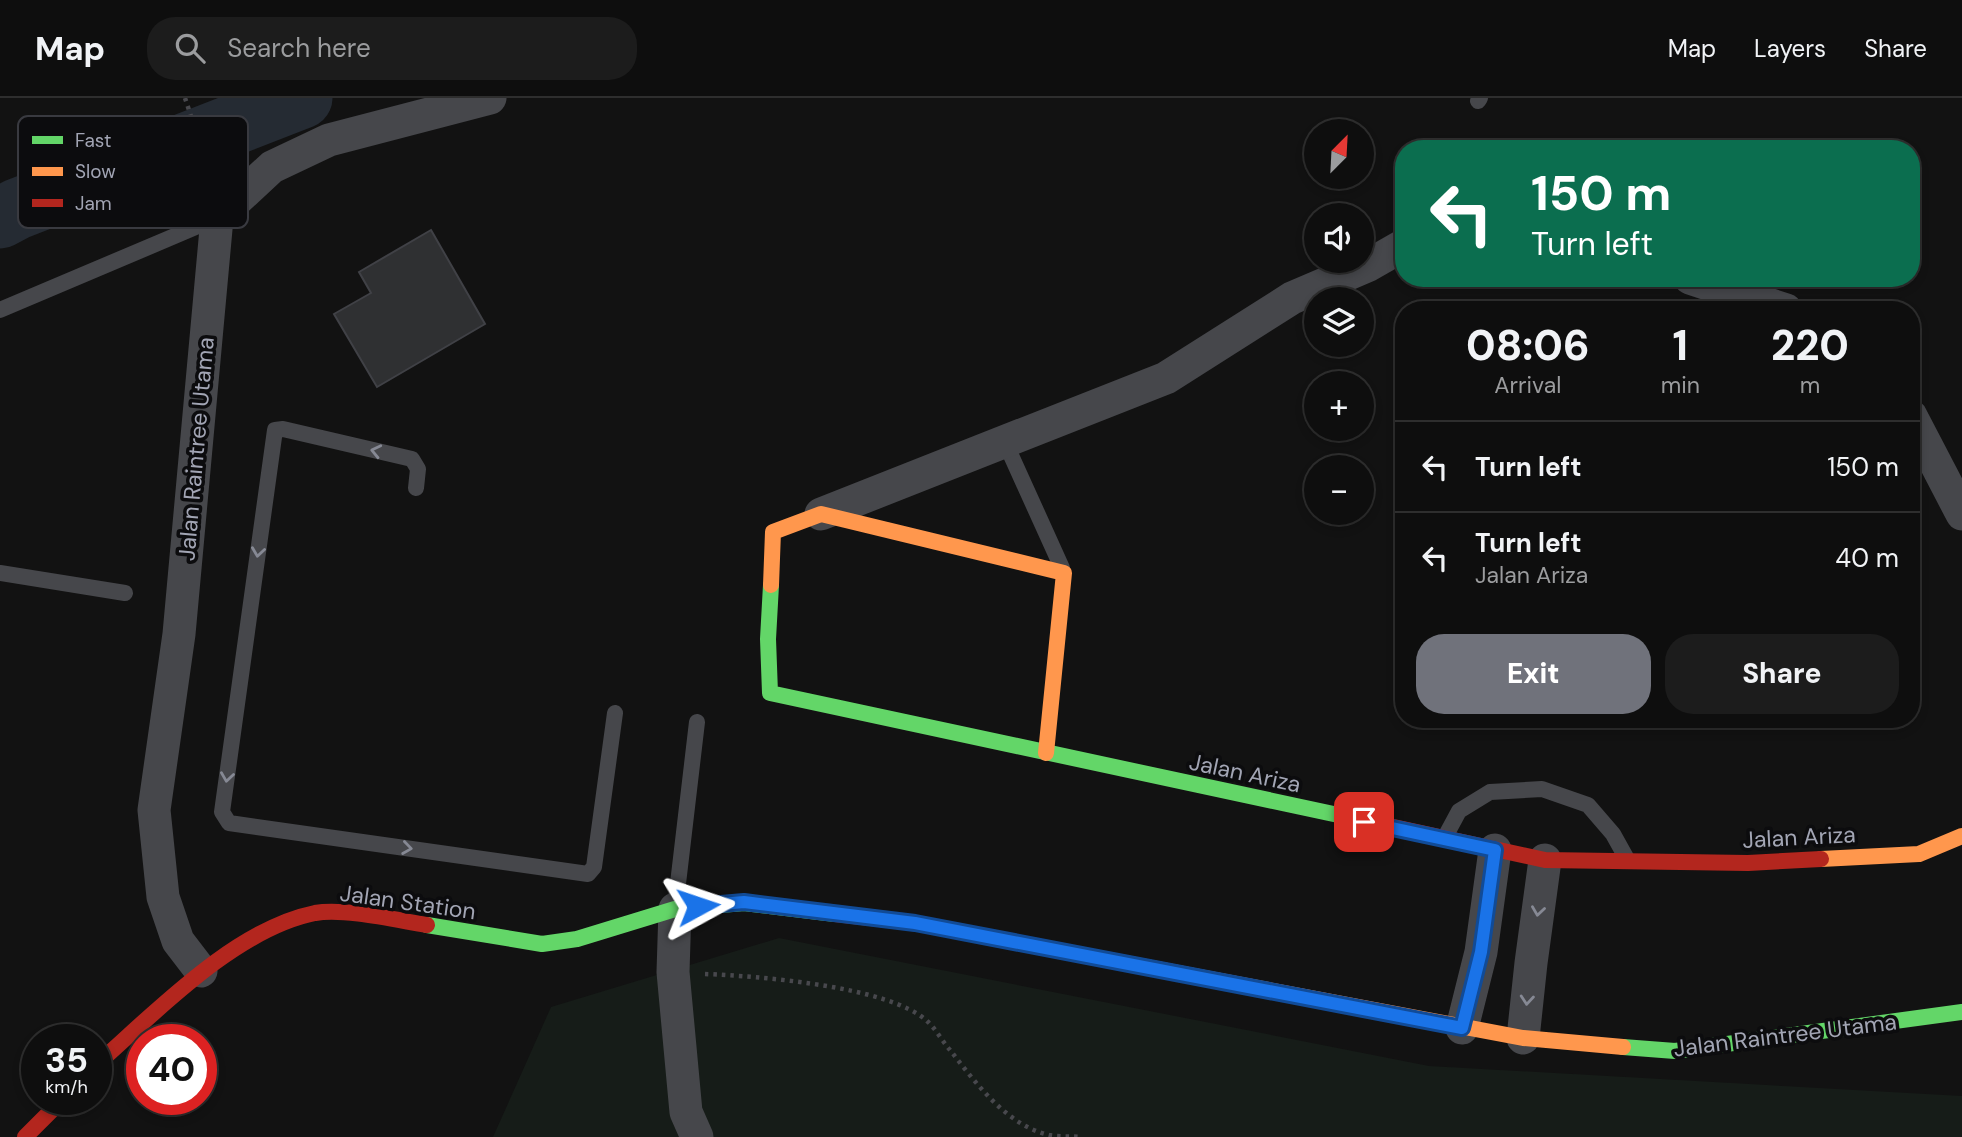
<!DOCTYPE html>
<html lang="en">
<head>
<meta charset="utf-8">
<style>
  body { margin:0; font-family:"DM Sans",sans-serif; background:#1c1c1c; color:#f1f3f6; height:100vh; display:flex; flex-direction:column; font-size:26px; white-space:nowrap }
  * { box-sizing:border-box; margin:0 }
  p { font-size:23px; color:#9b9c9e }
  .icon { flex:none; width:38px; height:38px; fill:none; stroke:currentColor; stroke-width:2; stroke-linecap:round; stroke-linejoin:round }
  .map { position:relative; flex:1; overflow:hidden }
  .details { position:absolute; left:1395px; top:203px; width:525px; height:427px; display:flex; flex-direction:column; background:#0e0e0e; border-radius:28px; box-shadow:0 4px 10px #0003,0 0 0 2px #2e2e2e }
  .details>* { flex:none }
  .banner { position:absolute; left:1395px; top:42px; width:525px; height:147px; border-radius:28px; box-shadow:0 4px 10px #0003,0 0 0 2px #2e2e2e; background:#0b6e4f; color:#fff; overflow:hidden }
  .needle { width:46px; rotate:24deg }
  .buttons { position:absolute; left:1304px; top:21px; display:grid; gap:14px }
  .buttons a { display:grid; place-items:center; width:70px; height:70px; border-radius:50%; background:#0e0e0e; box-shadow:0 4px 10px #0003,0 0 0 2px #2e2e2e; font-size:35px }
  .speed { position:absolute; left:21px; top:926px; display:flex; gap:14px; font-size:35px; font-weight:700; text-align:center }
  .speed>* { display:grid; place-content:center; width:91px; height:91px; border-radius:50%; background:#0e0e0e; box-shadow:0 4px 10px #0003,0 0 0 2px #2e2e2e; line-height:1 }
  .speed small { font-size:18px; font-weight:400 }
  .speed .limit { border:10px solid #d22; background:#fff; color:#111 }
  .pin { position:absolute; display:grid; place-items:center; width:60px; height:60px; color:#fff; margin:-30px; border-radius:14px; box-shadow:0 4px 10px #0006 }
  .me { position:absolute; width:77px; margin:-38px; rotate:85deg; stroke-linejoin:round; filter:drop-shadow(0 0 5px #0008) }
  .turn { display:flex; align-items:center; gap:24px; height:147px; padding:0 21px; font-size:32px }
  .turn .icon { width:91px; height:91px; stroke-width:2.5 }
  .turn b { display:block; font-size:49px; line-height:60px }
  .eta { display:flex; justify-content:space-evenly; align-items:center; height:119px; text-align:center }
  .eta b { font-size:42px; font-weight:800; line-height:49px }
  .action { display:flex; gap:14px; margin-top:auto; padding:14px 21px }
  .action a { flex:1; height:80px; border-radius:28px; background:#70727b; color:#fff; font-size:28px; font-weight:800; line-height:80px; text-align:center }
  .action a+a { background:#1c1c1c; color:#f1f3f6 }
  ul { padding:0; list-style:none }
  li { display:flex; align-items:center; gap:21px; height:91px; padding:0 21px; border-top:2px solid #2e2e2e }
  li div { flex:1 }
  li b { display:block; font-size:26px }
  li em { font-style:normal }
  header { display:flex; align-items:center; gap:42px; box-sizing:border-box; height:98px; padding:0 35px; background:#0e0e0e; border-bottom:2px solid #2e2e2e }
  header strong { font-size:33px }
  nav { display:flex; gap:38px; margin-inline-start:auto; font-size:24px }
  .search { width:490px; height:63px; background:#1c1c1c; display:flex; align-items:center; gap:18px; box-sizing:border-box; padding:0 24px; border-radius:28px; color:#9b9c9e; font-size:26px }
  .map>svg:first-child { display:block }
  .green { fill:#161c18 }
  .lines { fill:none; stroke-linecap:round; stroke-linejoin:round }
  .river { stroke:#252b33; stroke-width:61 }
  .building { fill:#2f3032; stroke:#404146; stroke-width:2 }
  .path { stroke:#48484d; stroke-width:4.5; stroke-dasharray:3.5 5; stroke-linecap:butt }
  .lane { stroke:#46474b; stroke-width:16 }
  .street { stroke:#46474b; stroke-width:33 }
  .fast { stroke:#63d668; stroke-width:16 }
  .slow { stroke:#ff974d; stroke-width:16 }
  .jam { stroke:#b3261e; stroke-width:16 }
  .oneway { stroke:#868994 }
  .route-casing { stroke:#114b97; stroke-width:18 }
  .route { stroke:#1a73e8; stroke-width:12 }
  .labels { text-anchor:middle; stroke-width:7; stroke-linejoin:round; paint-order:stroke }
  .street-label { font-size:23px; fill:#a2a5b4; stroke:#0c0c0e }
  .key { fill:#0c0c0e; stroke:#393a40; stroke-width:2 }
  .key-label { font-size:19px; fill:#a2a5b4 }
</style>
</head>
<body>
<header>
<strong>Map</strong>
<div class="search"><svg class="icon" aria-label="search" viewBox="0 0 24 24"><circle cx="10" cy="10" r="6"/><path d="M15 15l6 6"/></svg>Search here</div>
<nav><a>Map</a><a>Layers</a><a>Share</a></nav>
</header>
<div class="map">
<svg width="1962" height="1039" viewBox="0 0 1962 1039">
  <rect width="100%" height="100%" fill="#121212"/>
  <!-- green -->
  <path class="green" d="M 779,840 L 1429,968 L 1962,998 L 1962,1039 L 493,1039 L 551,909 Z"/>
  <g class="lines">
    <!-- river -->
    <path class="river" d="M 0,120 L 17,111 L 302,0"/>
  </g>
  <!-- building -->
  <path class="building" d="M 431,132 L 485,226 L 377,289 L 334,216 L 371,195 L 359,174 Z"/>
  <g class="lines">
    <!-- path -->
    <g class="path">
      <path d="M 185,0 L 211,79"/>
      <path d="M 705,876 C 757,878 889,888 927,923 C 936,931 942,943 950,952 C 976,985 1006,1027 1049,1037 C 1059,1039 1070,1038 1081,1039"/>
    </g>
    <!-- lane -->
    <g class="lane">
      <path d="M 1478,3 L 1480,0"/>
      <path d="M 0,212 L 217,120"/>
      <path d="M 1005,344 L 1062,470"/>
      <path d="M 416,390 L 418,371 L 412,361 L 283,331 L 275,332 L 222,714 L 229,725 L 588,776 L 594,769 L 615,615"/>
      <path d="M 0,475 L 125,495"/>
      <path d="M 1445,739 L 1459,713 L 1490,694 L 1542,691 L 1588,707 L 1613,736 L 1628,763"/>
      <path d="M 675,811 L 697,624"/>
    </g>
    <!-- street -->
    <g class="street">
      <path d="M 1690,180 L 1786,212"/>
      <path d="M 1911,318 L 1962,416"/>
      <path d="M 821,416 L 1166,280 L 1292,200 L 1369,167 L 1404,147"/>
      <path d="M 675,811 L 673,874 L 686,1014 L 697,1039"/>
      <path d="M 201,873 L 178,843 L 163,799 L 154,712 L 179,536 L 217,120 L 272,69 L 329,42 L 490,0"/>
      <path d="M 1462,930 L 1481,854 L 1495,752"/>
      <path d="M 1523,940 L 1531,865 L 1545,762"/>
    </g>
    <!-- fast -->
    <g class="fast">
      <path d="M 771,487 L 768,541 L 770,595 L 1357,721"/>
      <path d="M 427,827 L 542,846 L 577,841 L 675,811 L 744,805 L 835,816"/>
      <path d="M 1623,949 L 1675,953 L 1962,914"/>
    </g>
    <!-- slow -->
    <g class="slow">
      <path d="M 771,487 L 773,434 L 821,416 L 1064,475 L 1046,655"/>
      <path d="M 1821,761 L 1919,756 L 1962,738"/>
      <path d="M 1083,857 L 1523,940 L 1623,949"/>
    </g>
    <!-- jam -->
    <g class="jam">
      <path d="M 1357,721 L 1545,762 L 1748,765 L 1821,761"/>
      <path d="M 835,816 L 915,825 L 1083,857"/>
      <path d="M 96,967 C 155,915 235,831 315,815 C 345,810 396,822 427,827"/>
      <path d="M 25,1039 L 63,1001"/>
    </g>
  </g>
  <!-- one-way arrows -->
  <defs><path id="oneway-chevron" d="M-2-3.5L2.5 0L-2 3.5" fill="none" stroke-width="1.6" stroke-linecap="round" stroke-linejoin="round" transform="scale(1.75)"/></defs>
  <g class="oneway">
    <use href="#oneway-chevron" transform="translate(376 353) rotate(-167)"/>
    <use href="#oneway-chevron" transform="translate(258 454) rotate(98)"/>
    <use href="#oneway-chevron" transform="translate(227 679) rotate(98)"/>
    <use href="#oneway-chevron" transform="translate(407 750) rotate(8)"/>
    <use href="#oneway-chevron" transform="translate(1538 813) rotate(98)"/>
    <use href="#oneway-chevron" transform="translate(1527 902) rotate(95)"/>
  </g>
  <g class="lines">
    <!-- route casing -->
    <g class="route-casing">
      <path id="route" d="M 698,808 L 744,804 L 915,825 L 1462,930 L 1481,854 L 1495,752 L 1364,724"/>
    </g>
    <!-- route -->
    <use href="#route" class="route"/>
  </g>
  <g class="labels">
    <!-- street labels -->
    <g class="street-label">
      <text transform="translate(196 351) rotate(-85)" y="8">Jalan Raintree Utama</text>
      <text transform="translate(1245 675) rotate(12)" y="8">Jalan Ariza</text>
      <text transform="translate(1799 739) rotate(-3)" y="8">Jalan Ariza</text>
      <text transform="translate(408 804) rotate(8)" y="8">Jalan Station</text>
      <text transform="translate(1785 937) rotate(-7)" y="8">Jalan Raintree Utama</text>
    </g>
  </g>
  <!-- legend -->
  <rect x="18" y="18" width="230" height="112" rx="10" class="key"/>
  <rect x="32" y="38" width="31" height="8" fill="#63d668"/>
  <rect x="32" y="69" width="31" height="9" fill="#ff974d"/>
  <rect x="32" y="101" width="31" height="8" fill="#b3261e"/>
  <g class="key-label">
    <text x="75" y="49">Fast</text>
    <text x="75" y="80">Slow</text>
    <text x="75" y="112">Jam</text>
  </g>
</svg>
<div class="buttons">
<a><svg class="needle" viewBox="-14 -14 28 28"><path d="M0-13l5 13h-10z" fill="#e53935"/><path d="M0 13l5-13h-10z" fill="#9b9c9e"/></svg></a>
<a><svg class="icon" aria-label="sound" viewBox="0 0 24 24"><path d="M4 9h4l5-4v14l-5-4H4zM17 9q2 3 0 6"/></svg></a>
<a><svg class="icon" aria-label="layers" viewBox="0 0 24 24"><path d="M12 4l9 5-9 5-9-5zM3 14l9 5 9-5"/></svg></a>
<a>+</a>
<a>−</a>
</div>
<div class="speed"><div>35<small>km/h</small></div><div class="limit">40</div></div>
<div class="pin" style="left:1364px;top:724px;background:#d93025"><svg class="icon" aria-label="arrive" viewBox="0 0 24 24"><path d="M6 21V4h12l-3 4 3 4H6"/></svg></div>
<svg class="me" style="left:698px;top:808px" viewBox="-20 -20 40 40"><path d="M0-17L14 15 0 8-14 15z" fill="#1a73e8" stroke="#fff" stroke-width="4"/></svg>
<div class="banner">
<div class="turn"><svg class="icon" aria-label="left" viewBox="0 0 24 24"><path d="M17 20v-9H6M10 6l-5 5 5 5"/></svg><div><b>150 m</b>Turn left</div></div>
</div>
<section class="details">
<div class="eta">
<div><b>08:06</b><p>Arrival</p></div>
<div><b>1</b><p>min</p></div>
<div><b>220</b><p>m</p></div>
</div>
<ul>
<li><svg class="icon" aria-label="left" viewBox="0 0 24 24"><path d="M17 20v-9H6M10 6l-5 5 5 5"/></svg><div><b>Turn left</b></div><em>150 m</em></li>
<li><svg class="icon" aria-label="left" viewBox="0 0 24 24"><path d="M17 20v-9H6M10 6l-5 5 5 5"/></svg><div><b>Turn left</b><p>Jalan Ariza</p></div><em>40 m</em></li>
</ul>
<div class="action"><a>Exit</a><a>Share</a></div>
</section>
</div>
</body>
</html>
